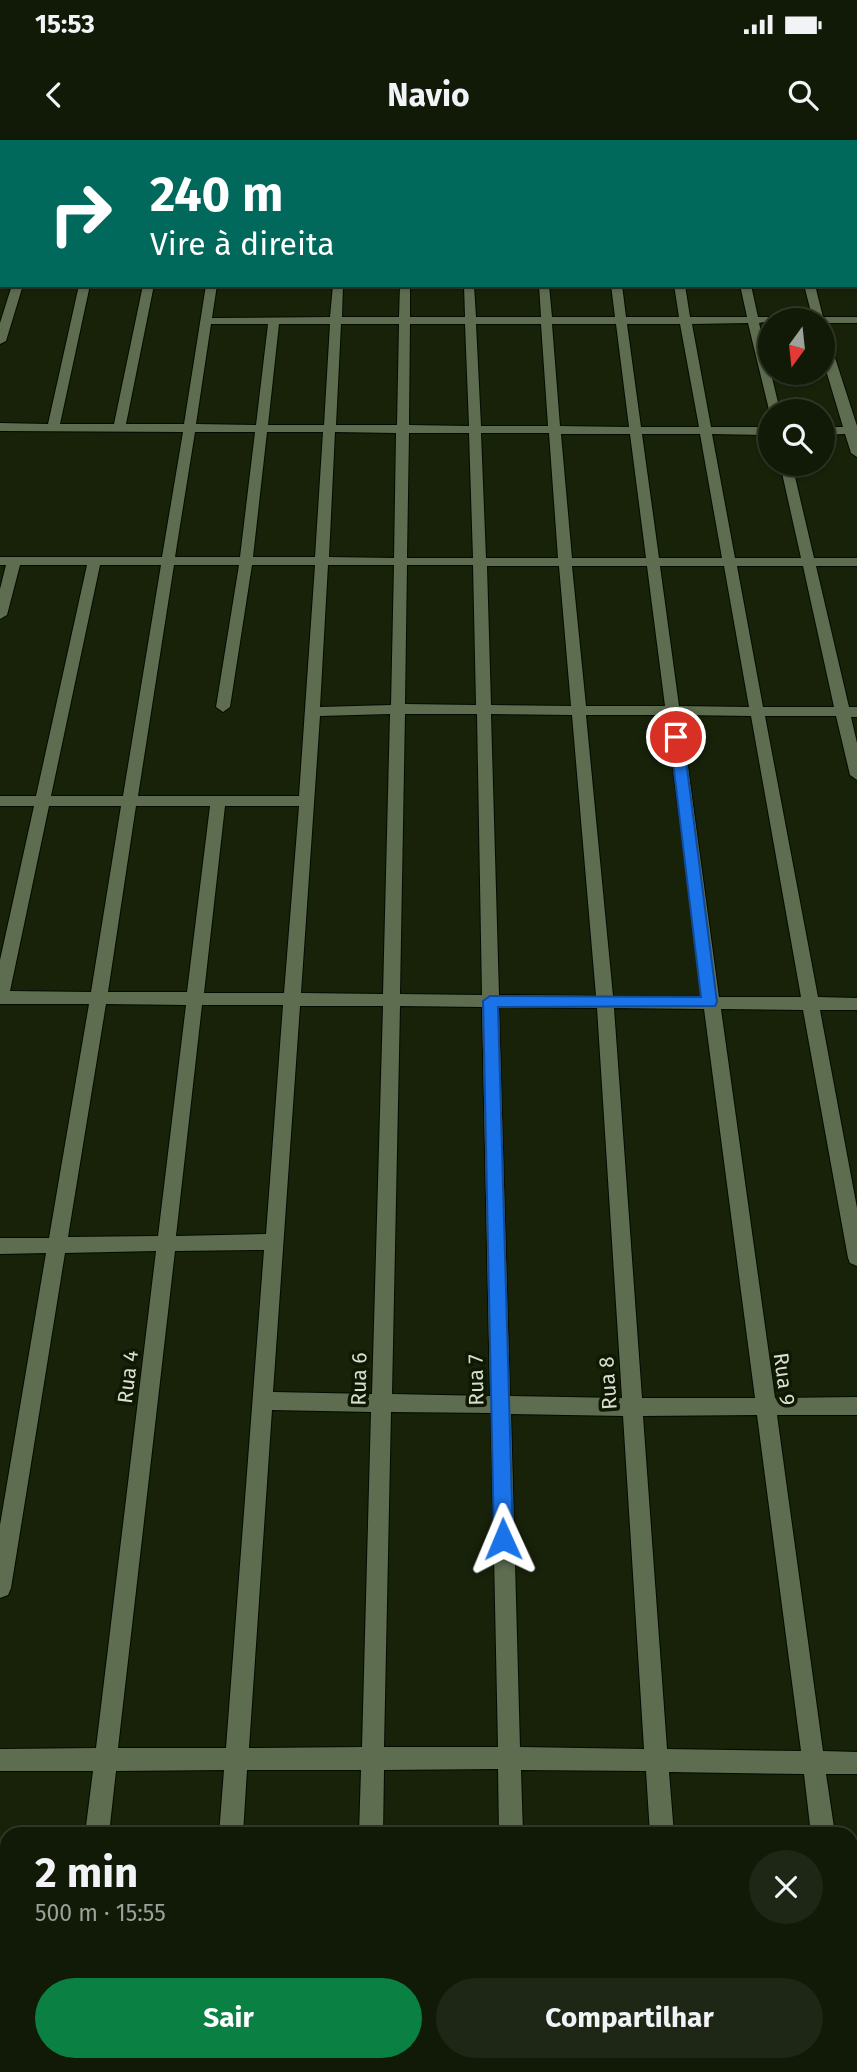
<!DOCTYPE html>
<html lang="pt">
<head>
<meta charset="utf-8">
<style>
  body { margin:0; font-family:"Fira Sans",sans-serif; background:#1e2715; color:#f1f3f6; height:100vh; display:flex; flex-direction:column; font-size:26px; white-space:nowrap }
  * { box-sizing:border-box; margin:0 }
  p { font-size:23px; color:#9ca19b }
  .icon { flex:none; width:38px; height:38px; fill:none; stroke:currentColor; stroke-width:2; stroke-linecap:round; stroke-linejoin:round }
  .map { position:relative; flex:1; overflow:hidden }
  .drawer { position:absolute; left:0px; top:1687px; width:858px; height:245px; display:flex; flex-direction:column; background:#111a07; border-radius:21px 21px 0 0; box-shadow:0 2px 5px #0004,0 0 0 2px #303828 }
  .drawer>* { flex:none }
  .guide { position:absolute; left:0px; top:0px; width:858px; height:147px; box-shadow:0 2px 5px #0004,0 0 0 2px #303828; background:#00695c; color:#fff; overflow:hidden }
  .needle { width:46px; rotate:195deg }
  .buttons { position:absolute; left:758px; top:168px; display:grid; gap:14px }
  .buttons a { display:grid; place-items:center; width:77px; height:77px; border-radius:50%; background:#111a07; box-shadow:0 2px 5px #0004,0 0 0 2px #303828; font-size:35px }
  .pin { position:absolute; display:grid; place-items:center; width:60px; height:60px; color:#fff; margin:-30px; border:4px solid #fff; border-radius:50%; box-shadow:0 2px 7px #0007 }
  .me { position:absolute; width:77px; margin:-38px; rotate:359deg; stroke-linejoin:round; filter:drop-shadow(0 0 5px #0008) }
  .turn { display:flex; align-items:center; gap:24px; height:147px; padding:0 35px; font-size:32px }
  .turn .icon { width:91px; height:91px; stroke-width:2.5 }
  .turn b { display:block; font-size:49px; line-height:60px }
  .round { display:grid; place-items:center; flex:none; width:74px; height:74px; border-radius:37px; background:#1e2715 }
  .summary { display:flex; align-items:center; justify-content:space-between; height:119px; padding:0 35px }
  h1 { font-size:42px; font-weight:700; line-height:52px }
  .button { display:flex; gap:14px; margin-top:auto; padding:14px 35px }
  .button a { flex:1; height:80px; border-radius:42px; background:#0b8043; color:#fff; font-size:28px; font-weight:700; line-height:80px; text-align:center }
  .button a+a { background:#1e2715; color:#f1f3f6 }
  .status { display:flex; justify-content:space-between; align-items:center; height:49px; padding:0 35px; background:#111a07; direction:ltr }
  .status svg { height:19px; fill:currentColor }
  header { display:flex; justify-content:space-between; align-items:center; height:91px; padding:0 35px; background:#111a07; font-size:32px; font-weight:700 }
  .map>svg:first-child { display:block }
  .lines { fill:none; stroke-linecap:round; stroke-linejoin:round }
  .street-casing { stroke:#030b00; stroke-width:2 }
  .secondary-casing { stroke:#030b00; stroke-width:2 }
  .street { fill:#5e6c50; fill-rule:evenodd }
  .secondary { fill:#5e6c50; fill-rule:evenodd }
  .route { fill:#1a73e8; stroke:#114b97; stroke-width:2 }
  .labels { text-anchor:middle; stroke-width:7; stroke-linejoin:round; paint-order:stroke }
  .street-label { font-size:21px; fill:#d7dfd0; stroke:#0e1802 }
</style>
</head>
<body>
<div class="status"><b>15:53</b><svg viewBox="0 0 49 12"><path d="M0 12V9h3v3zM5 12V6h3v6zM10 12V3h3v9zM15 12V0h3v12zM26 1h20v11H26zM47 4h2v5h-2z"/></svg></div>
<header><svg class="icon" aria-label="back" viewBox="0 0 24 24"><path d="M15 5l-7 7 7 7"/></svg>Navio<svg class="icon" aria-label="search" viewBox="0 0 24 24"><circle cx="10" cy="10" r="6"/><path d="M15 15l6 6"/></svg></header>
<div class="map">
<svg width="857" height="1932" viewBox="0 0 857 1932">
  <rect width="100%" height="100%" fill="#172209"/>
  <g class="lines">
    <!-- street casing -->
    <g class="street-casing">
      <g id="street">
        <rect x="116" y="0" width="10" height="2"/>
        <path d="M 176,0 L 186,0 L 175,2 Z"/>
        <rect x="233" y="0" width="10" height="2"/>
        <rect x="289" y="0" width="10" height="2"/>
        <rect x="349" y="0" width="10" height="2"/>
        <rect x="408" y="0" width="10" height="2"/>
        <rect x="462" y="0" width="10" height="2"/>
        <rect x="527" y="0" width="10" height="2"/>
        <rect x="592" y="0" width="10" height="2"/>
        <rect x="652" y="0" width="10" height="2"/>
        <rect x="708" y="0" width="10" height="2"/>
        <rect x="765" y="0" width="10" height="2"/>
        <path d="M 823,0 L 833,0 L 834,2 L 824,2 Z"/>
        <rect x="856" y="86" width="1" height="10"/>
        <rect x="856" y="128" width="1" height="6"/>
        <path d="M 79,145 L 90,145 L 60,284 L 114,284 L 143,145 L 154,145 L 126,284 L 184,284 L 206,145 L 217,145 L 212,178 L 330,177 L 333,145 L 343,145 L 342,177 L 399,177 L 400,145 L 410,145 L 410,177 L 465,177 L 464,145 L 474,145 L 476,177 L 541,177 L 539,145 L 549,145 L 552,177 L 615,177 L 611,145 L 622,145 L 626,177 L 679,177 L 674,145 L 685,145 L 690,177 L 747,177 L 740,145 L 751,145 L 758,177 L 770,177 L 776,180 L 759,183 L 780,271 L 770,271 L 770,274 L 748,183 L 692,184 L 711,287 L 770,287 L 770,295 L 712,294 L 735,418 L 801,418 L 780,324 L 792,324 L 814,418 L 857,418 L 857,426 L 816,426 L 849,567 L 857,567 L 857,577 L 851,577 L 857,603 L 857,640 L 850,635 L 836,576 L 765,576 L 818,857 L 857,858 L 857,870 L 820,870 L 857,1068 L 857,1126 L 850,1123 L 848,1118 L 803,870 L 721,869 L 775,1258 L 857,1257 L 857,1275 L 777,1275 L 823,1611 L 857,1612 L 857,1634 L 826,1634 L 835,1694 L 811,1694 L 804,1634 L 669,1632 L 674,1694 L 650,1694 L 646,1631 L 521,1630 L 523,1694 L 499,1694 L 498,1629 L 384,1630 L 383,1694 L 359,1694 L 361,1630 L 247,1630 L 243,1694 L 219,1694 L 224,1630 L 116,1631 L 109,1694 L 85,1694 L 93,1631 L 0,1631 L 0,1609 L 96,1608 L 156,1111 L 65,1113 L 11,1448 L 8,1455 L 0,1458 L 0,1385 L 46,1113 L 0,1114 L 0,1098 L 49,1098 L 89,864 L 0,864 L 0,820 L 34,666 L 0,666 L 0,656 L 36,656 L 87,425 L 20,425 L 7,475 L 0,479 L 0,449 L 6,425 L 0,425 L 0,417 L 162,417 L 183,292 L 0,291 L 0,283 L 48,284 ZM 211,184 L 268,184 L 256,285 L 196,284 ZM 279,184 L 330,184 L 324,285 L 268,285 ZM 341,184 L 399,184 L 397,285 L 336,285 ZM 410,184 L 465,184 L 469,286 L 409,285 ZM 476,184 L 541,184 L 548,286 L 481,286 ZM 552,184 L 616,184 L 629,287 L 560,286 ZM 627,184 L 680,184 L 699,287 L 641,287 ZM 195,292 L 255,292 L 240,417 L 175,417 ZM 267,292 L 323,292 L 315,417 L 253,417 ZM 335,292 L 396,293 L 394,418 L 329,417 ZM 409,293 L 469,293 L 473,418 L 407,418 ZM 481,293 L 549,293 L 558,418 L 486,418 ZM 561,294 L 630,294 L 646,418 L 572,418 ZM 642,294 L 700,294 L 722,418 L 659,418 ZM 100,425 L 161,425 L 123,656 L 51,656 ZM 174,425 L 239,425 L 216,567 L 223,572 L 230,567 L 252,425 L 315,425 L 299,656 L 138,656 ZM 328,425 L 394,425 L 391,565 L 320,567 ZM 407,425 L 473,425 L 476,565 L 405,564 ZM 487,426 L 559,426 L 571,566 L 491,565 ZM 572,426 L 647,426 L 665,566 L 586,566 ZM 660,426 L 724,426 L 749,567 L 679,566 ZM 737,426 L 803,426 L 834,567 L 763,567 ZM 390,574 L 383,854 L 301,853 L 320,576 ZM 405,574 L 477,574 L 482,855 L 400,854 ZM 491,574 L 572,575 L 596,856 L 499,855 ZM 586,575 L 666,575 L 703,857 L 613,856 ZM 681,575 L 751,576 L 801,857 L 719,857 ZM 49,666 L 121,666 L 91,852 L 10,851 ZM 136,666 L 210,666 L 187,852 L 108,852 ZM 225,666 L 299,666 L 284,853 L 204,853 ZM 106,864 L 186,865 L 158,1096 L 68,1097 ZM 202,865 L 283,865 L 266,1094 L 176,1096 ZM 300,866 L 383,866 L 372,1254 L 273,1252 ZM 400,866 L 482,867 L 490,1256 L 392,1254 ZM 499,867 L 597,868 L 622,1258 L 510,1256 ZM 614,868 L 704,869 L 755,1258 L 642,1258 ZM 264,1110 L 226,1608 L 118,1608 L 175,1111 ZM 272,1270 L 371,1272 L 362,1607 L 249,1608 ZM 391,1272 L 491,1273 L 498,1607 L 384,1607 ZM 511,1274 L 623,1276 L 644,1609 L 520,1607 ZM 757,1275 L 801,1611 L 667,1609 L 643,1276 Z"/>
        <path d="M 804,145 L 815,145 L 823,177 L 857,177 L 857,183 L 822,183 L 822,180 L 813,180 Z"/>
        <path d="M 822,193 L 828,196 L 857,286 L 857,317 L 851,313 L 845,294 L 822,295 L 822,287 L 843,287 L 822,217 Z"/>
        <path d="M 850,1896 L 857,1898 L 857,1932 L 841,1932 L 840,1925 L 850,1925 Z"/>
        <path d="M 55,1925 L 81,1925 L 80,1932 L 54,1932 Z"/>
        <path d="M 204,1925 L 230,1925 L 229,1932 L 203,1932 Z"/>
        <rect x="354" y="1925" width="26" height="7"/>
        <rect x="505" y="1925" width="26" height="7"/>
        <rect x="668" y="1925" width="26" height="7"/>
      </g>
    </g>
    <!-- secondary casing -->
    <g class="secondary-casing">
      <g id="secondary">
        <rect x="38" y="0" width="10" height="2"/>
        <path d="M 55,0 L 65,0 L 54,2 Z"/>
        <rect x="0" y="32" width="2" height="6"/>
        <rect x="856" y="34" width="1" height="6"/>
        <path d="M 0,127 L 2,127 L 0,138 Z"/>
        <path d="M 12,145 L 23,145 L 6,201 L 0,204 L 0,183 Z"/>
      </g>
    </g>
    <!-- street -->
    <use href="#street" class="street"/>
    <!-- secondary -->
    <use href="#secondary" class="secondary"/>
  </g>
  <!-- route -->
  <path class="route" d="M 676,593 L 683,597 L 717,862 L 715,866 L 498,867 L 513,1399 L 510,1406 L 503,1408 L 496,1406 L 494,1399 L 483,861 L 490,856 L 701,857 L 670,597 Z"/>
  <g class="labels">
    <!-- street labels -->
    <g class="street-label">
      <text transform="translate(128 1237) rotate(-83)" y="7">Rua 4</text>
      <text transform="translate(359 1239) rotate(-89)" y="7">Rua 6</text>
      <text transform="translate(784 1239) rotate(82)" y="7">Rua 9</text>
      <text transform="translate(476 1240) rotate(-91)" y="7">Rua 7</text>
      <text transform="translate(608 1243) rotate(-94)" y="7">Rua 8</text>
    </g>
  </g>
</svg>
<div class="buttons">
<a><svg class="needle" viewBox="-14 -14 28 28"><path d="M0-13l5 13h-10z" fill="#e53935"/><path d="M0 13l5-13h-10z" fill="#9ca19b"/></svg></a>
<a><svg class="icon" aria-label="search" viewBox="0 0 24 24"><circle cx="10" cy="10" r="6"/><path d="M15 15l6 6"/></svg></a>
</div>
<div class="pin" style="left:676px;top:597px;background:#d93025"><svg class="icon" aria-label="arrive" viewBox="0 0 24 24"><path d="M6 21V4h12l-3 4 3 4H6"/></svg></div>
<svg class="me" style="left:503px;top:1399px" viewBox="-20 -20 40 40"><path d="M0-17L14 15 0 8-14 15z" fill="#1a73e8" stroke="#fff" stroke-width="4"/></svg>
<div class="guide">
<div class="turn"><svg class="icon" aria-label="right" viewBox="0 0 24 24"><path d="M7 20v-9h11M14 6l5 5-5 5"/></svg><div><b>240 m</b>Vire à direita</div></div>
</div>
<section class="drawer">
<div class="summary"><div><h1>2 min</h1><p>500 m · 15:55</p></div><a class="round"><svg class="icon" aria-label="close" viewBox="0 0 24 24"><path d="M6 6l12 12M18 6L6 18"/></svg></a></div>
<div class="button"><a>Sair</a><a>Compartilhar</a></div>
</section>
</div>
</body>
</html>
